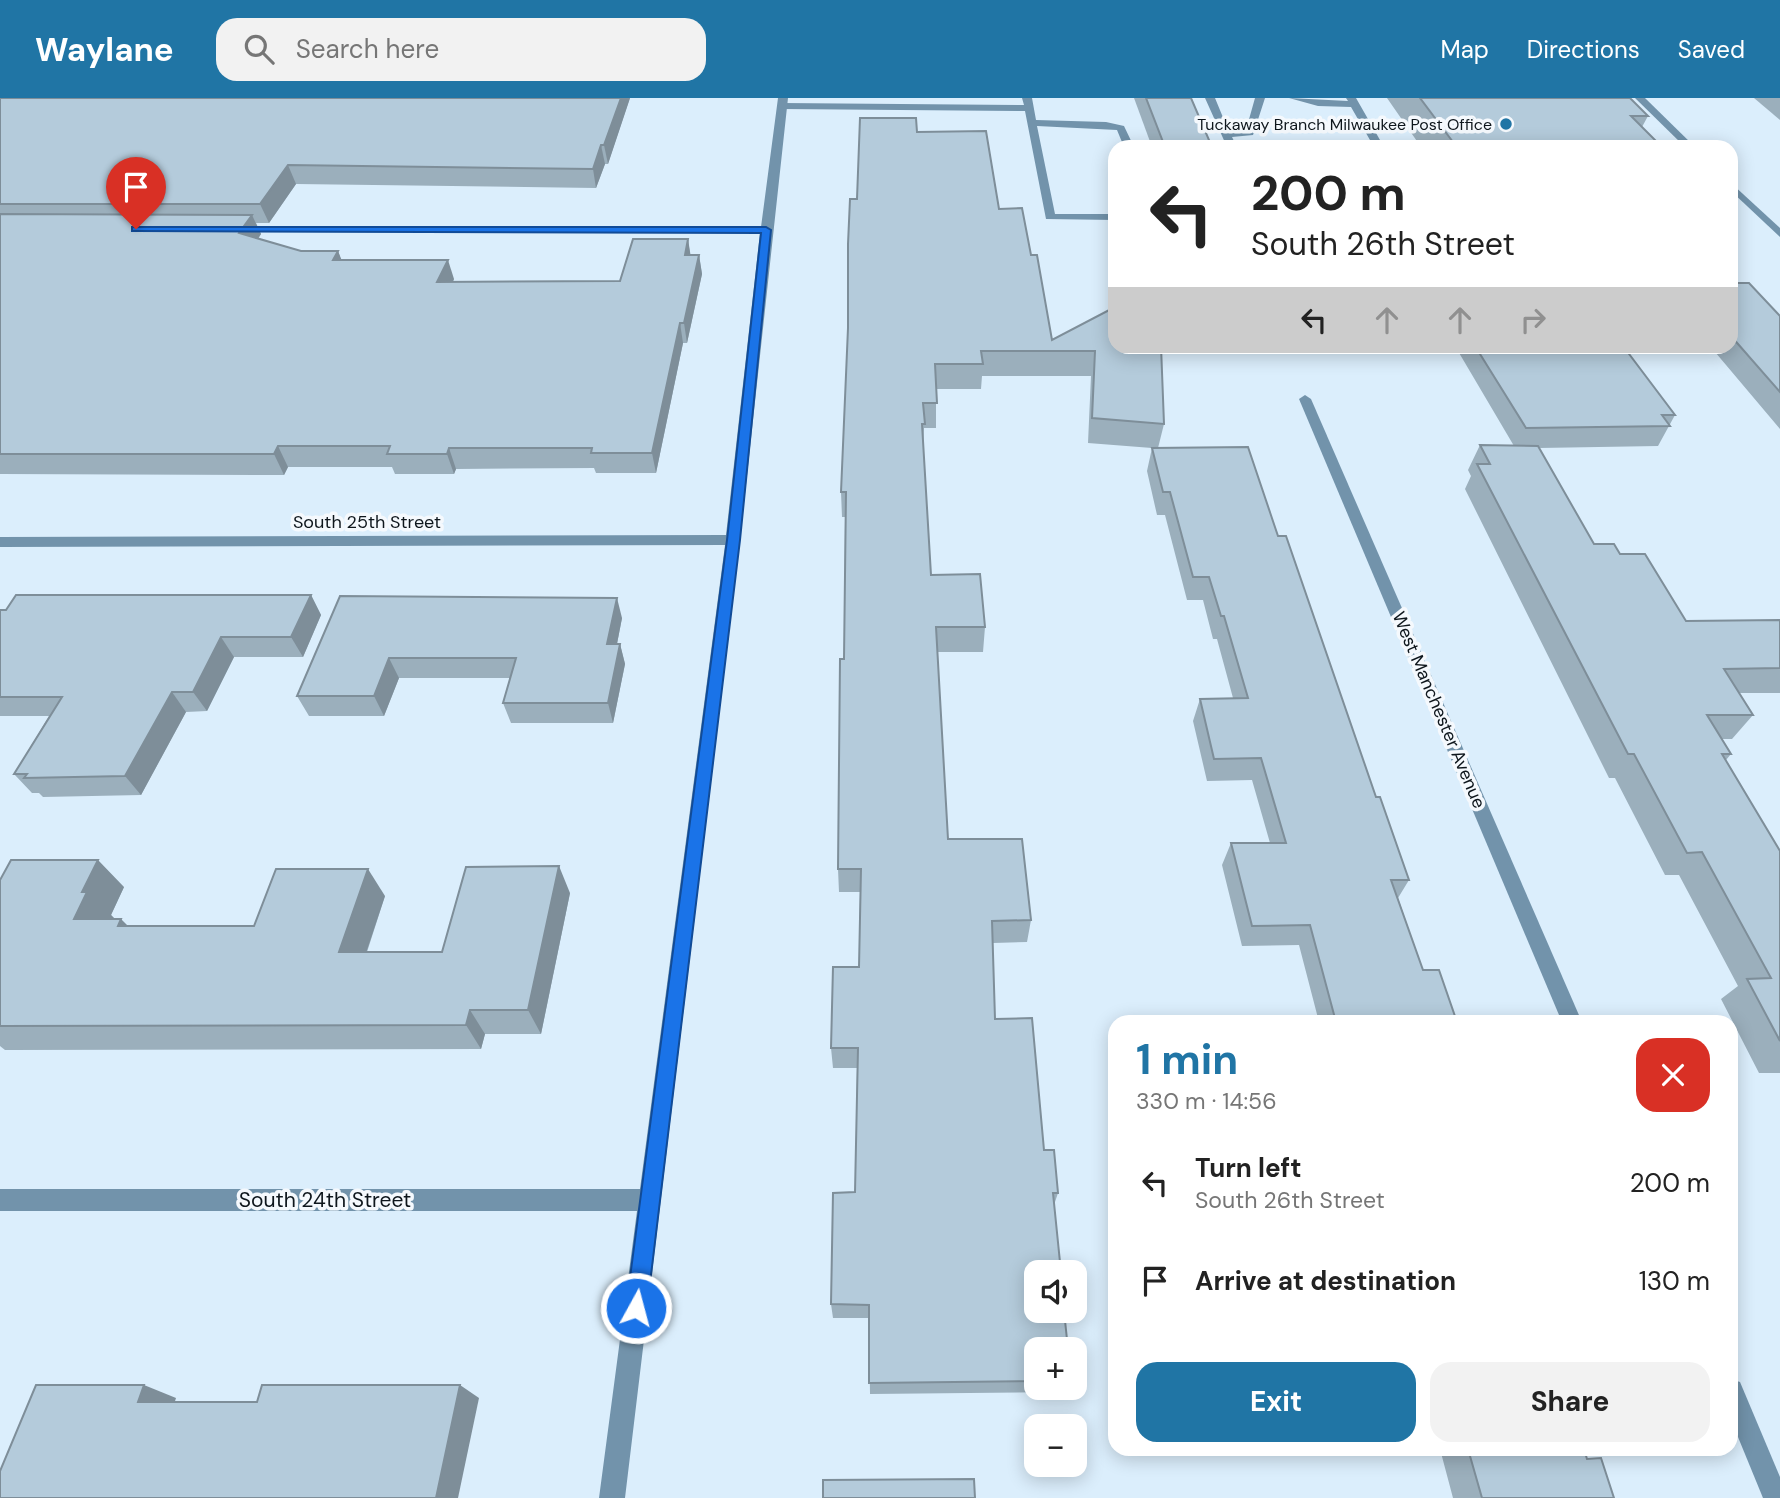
<!DOCTYPE html>
<html lang="en">
<head>
<meta charset="utf-8">
<style>
  body { margin:0; font-family:"DM Sans",sans-serif; background:#f2f2f2; color:#222; height:100vh; display:flex; flex-direction:column; font-size:26px; white-space:nowrap }
  * { box-sizing:border-box; margin:0 }
  p { font-size:23px; color:#767676 }
  .icon { flex:none; width:38px; height:38px; fill:none; stroke:currentColor; stroke-width:2; stroke-linecap:round; stroke-linejoin:round }
  .map { position:relative; flex:1; overflow:hidden }
  .side { position:absolute; left:1108px; top:917px; width:630px; height:441px; display:flex; flex-direction:column; background:#fff; border-radius:21px; box-shadow:0 4px 18px #0003 }
  .side>* { flex:none }
  .hud { position:absolute; left:1108px; top:42px; width:630px; height:214px; border-radius:21px; box-shadow:0 4px 18px #0003; background:#fff; color:#222; overflow:hidden }
  .fabs { position:absolute; left:1024px; top:1162px; display:grid; gap:14px }
  .fabs a { display:grid; place-items:center; width:63px; height:63px; border-radius:14px; background:#fff; box-shadow:0 4px 18px #0003; font-size:35px }
  .pin { position:absolute; display:grid; place-items:center; width:60px; height:60px; color:#fff; margin:-72px -30px; border-radius:50% 50% 50% 0; rotate:-45deg; box-shadow:0 0 7px #0007 }
  .pin .icon { rotate:45deg }
  .me { position:absolute; width:77px; margin:-38px; rotate:7deg; stroke-linejoin:round; filter:drop-shadow(0 0 5px #0008) }
  .turn { display:flex; align-items:center; gap:24px; height:147px; padding:0 28px; font-size:32px }
  .turn .icon { width:91px; height:91px; stroke-width:2.5 }
  .turn b { display:block; font-size:49px; line-height:60px }
  .lanes { display:flex; align-items:center; height:66px; padding:0 28px; background:#0003; justify-content:center; gap:35px; direction:ltr }
  .lanes .off { opacity:.35 }
  .round { display:grid; place-items:center; flex:none; width:74px; height:74px; border-radius:21px; background:#f2f2f2 }
  .summary { display:flex; align-items:center; justify-content:space-between; height:119px; padding:0 28px }
  h1 { font-size:42px; font-weight:700; line-height:52px; color:#2075a5 }
  .cta { display:flex; gap:14px; margin-top:auto; padding:14px 28px }
  .cta a { flex:1; height:80px; border-radius:21px; background:#2075a5; color:#fff; font-size:28px; font-weight:700; line-height:80px; text-align:center }
  .cta a+a { background:#f2f2f2; color:#222 }
  ul { padding:0; list-style:none }
  li { display:flex; align-items:center; gap:21px; height:98px; padding:0 28px }
  li div { flex:1 }
  li b { display:block; font-size:26px }
  li em { font-style:normal }
  header { display:flex; align-items:center; gap:42px; box-sizing:border-box; height:98px; padding:0 35px; background:#2075a5; color:#fff }
  header strong { font-size:33px }
  nav { display:flex; gap:38px; margin-inline-start:auto; font-size:24px }
  .search { width:490px; height:63px; background:#f2f2f2; display:flex; align-items:center; gap:18px; box-sizing:border-box; padding:0 24px; border-radius:21px; color:#767676; font-size:26px }
  .map>svg:first-child { display:block }
  .lines { fill:none; stroke-linecap:round; stroke-linejoin:round }
  .service { fill:#7293ab; fill-rule:evenodd }
  .minor { fill:#7293ab; fill-rule:evenodd }
  .tertiary { fill:#7293ab; fill-rule:evenodd }
  .wall { fill:#9bafbc }
  .shaded-wall { fill:#7e8e99 }
  .building { fill:#b4cbdb; stroke:#7e8e99; stroke-width:2 }
  .route { fill:#1a73e8; stroke:#114b97; stroke-width:2 }
  .poi-dot { fill:#2075a5; stroke:#f5f9fd; stroke-width:2.5 }
  .labels { text-anchor:middle; stroke-width:7; stroke-linejoin:round; paint-order:stroke }
  .far-poi-label { font-size:16px; fill:#0e161c; stroke:#f5f9fd; text-anchor:end }
  .street-label { font-size:18px; fill:#0e161c; stroke:#f5f9fd }
  .near-street-label { font-size:21px; fill:#0e161c; stroke:#f5f9fd }
</style>
</head>
<body>
<header>
<strong>Waylane</strong>
<div class="search"><svg class="icon" aria-label="search" viewBox="0 0 24 24"><circle cx="10" cy="10" r="6"/><path d="M15 15l6 6"/></svg>Search here</div>
<nav><a>Map</a><a>Directions</a><a>Saved</a></nav>
</header>
<div class="map">
<svg width="1780" height="1400" viewBox="0 0 1780 1400">
  <rect width="100%" height="100%" fill="#dbeefc"/>
  <g class="lines">
    <!-- service -->
    <g class="service">
      <path d="M 1022,0 L 1032,0 L 1036,22 L 1106,24 L 1124,28 L 1134,49 L 1124,49 L 1117,32 L 1037,28 L 1055,116 L 1115,116 L 1115,122 L 1046,121 L 1025,13 L 782,11 L 777,8 L 782,5 L 1024,7 Z"/>
      <path d="M 1205,0 L 1215,0 L 1229,34 L 1246,32 L 1255,0 L 1265,0 L 1253,37 L 1232,39 L 1237,49 L 1227,49 Z"/>
      <path d="M 1289,0 L 1348,3 L 1346,0 L 1356,0 L 1384,49 L 1374,49 L 1351,9 L 1318,8 Z"/>
    </g>
    <!-- minor -->
    <g class="minor">
      <path d="M 778,0 L 788,0 L 740,442 L 625,1400 L 599,1400 L 637,1113 L 0,1113 L 0,1091 L 640,1091 L 725,447 L 0,449 L 0,439 L 726,437 L 760,135 L 237,134 L 232,131 L 237,128 L 761,129 Z"/>
      <path d="M 1305,297 L 1311,301 L 1582,924 L 1562,924 L 1299,301 Z"/>
      <path d="M 1731,1281 L 1740,1284 L 1780,1379 L 1780,1400 L 1763,1400 L 1731,1322 Z"/>
    </g>
    <!-- tertiary -->
    <g class="tertiary">
      <path d="M 1635,0 L 1645,0 L 1695,49 L 1685,49 Z"/>
      <path d="M 1731,85 L 1780,130 L 1780,139 L 1731,93 Z"/>
    </g>
  </g>
  <!-- wall -->
  <g class="wall">
    <path d="M 0,0 L 630,0 L 608,66 L 605,66 L 596,90 L 296,86 L 269,125 L 256,125 L 261,136 L 258,141 L 301,153 L 338,153 L 341,162 L 454,181 L 453,184 L 620,183 L 688,141 L 690,157 L 699,157 L 702,176 L 687,245 L 683,245 L 656,375 L 596,375 L 594,370 L 456,371 L 454,376 L 395,376 L 392,369 L 288,369 L 284,377 L 0,376 Z"/>
    <path d="M 1134,0 L 1191,0 L 1212,49 L 1152,49 Z"/>
    <path d="M 1387,0 L 1630,0 L 1648,18 L 1642,29 L 1656,43 L 1653,49 L 1421,49 Z"/>
    <path d="M 1754,0 L 1780,0 L 1780,22 Z"/>
    <path d="M 917,34 L 999,111 L 1031,157 L 1052,242 L 1115,209 L 1164,326 L 1158,350 L 1278,438 L 1376,699 L 1409,782 L 1398,800 L 1423,872 L 1457,924 L 1319,924 L 1299,847 L 1242,848 L 1222,767 L 1231,745 L 1270,745 L 1252,682 L 1207,683 L 1193,623 L 1200,601 L 1233,600 L 1217,541 L 1213,541 L 1203,502 L 1187,502 L 1165,417 L 1157,417 L 1147,373 L 1152,350 L 1088,345 L 1091,278 L 982,278 L 981,291 L 936,291 L 936,330 L 924,330 L 923,351 L 931,477 L 985,529 L 983,554 L 937,554 L 948,741 L 1031,822 L 1027,844 L 993,845 L 995,921 L 1044,1052 L 1058,1095 L 1054,1107 L 1036,1251 L 1036,1290 L 1067,1290 L 1064,1294 L 870,1296 L 869,1220 L 833,1220 L 831,1206 L 855,1094 L 857,970 L 833,970 L 831,950 L 859,869 L 860,794 L 839,794 L 838,771 L 844,561 L 845,419 L 842,419 L 841,394 L 857,101 Z"/>
    <path d="M 1731,185 L 1780,218 L 1780,331 L 1710,248 L 1731,248 Z"/>
    <path d="M 1455,248 L 1623,248 L 1675,317 L 1658,348 L 1539,350 L 1594,446 L 1620,456 L 1686,523 L 1780,522 L 1780,595 L 1739,595 L 1753,617 L 1732,641 L 1722,641 L 1731,656 L 1726,662 L 1780,753 L 1780,975 L 1759,975 L 1721,901 L 1738,888 L 1679,777 L 1665,777 L 1615,680 L 1609,680 L 1465,391 L 1471,378 L 1468,372 L 1480,347 L 1514,348 Z"/>
    <path d="M 311,497 L 321,517 L 303,559 L 234,559 L 207,613 L 186,614 L 141,697 L 43,699 L 39,695 L 32,695 L 14,676 L 49,618 L 0,618 L 0,512 Z"/>
    <path d="M 340,498 L 622,520 L 617,546 L 620,546 L 625,566 L 613,625 L 511,625 L 503,605 L 510,580 L 399,580 L 384,618 L 309,618 L 297,598 Z"/>
    <path d="M 0,782 L 124,789 L 111,817 L 114,820 L 114,821 L 128,828 L 254,828 L 385,798 L 367,854 L 442,854 L 570,795 L 541,936 L 485,936 L 481,951 L 5,952 L 0,948 Z"/>
    <path d="M 1440,1351 L 1584,1351 L 1587,1361 L 1614,1400 L 1453,1400 Z"/>
  </g>
  <!-- shaded-wall -->
  <g class="shaded-wall">
    <path d="M 621,0 L 630,0 L 608,66 L 604,47 Z"/>
    <path d="M 601,47 L 605,66 L 596,90 L 593,71 Z"/>
    <path d="M 288,67 L 296,86 L 269,125 L 260,106 Z"/>
    <path d="M 252,117 L 261,136 L 248,155 L 239,135 Z"/>
    <path d="M 688,141 L 691,160 L 685,157 Z"/>
    <path d="M 338,153 L 346,173 L 333,162 Z"/>
    <path d="M 699,157 L 702,176 L 687,245 L 684,225 Z"/>
    <path d="M 448,162 L 454,181 L 443,203 L 437,184 Z"/>
    <path d="M 680,225 L 683,245 L 656,375 L 652,355 Z"/>
    <path d="M 278,348 L 288,369 L 284,377 L 274,356 Z"/>
    <path d="M 449,350 L 456,371 L 454,376 L 447,356 Z"/>
    <path d="M 311,497 L 321,517 L 303,559 L 291,539 Z"/>
    <path d="M 617,500 L 622,520 L 613,566 L 607,546 Z"/>
    <path d="M 221,539 L 234,559 L 207,613 L 193,594 Z"/>
    <path d="M 620,546 L 625,566 L 613,625 L 608,605 Z"/>
    <path d="M 389,560 L 399,580 L 384,618 L 374,598 Z"/>
    <path d="M 172,594 L 186,614 L 141,697 L 125,678 Z"/>
    <path d="M 98,762 L 124,789 L 111,817 L 114,820 L 101,847 L 74,821 L 82,794 Z"/>
    <path d="M 559,768 L 570,795 L 541,936 L 528,912 Z"/>
    <path d="M 368,771 L 385,798 L 358,879 L 339,854 Z"/>
    <path d="M 121,821 L 147,847 L 118,828 Z"/>
    <path d="M 470,912 L 485,936 L 481,951 L 466,927 Z"/>
    <path d="M 144,1287 L 176,1300 L 171,1316 L 138,1304 Z"/>
    <path d="M 460,1287 L 479,1300 L 458,1400 L 436,1400 Z"/>
  </g>
  <!-- building -->
  <g class="building">
    <path d="M 0,0 L 621,0 L 604,47 L 601,47 L 593,71 L 288,67 L 260,106 L 0,106 Z"/>
    <path d="M 1146,0 L 1191,0 L 1212,49 L 1165,49 Z"/>
    <path d="M 1420,0 L 1630,0 L 1648,18 L 1631,18 L 1656,43 L 1453,44 Z"/>
    <path d="M 860,20 L 916,20 L 917,34 L 986,33 L 999,111 L 1022,110 L 1031,157 L 1037,157 L 1052,242 L 1115,209 L 1115,248 L 1161,248 L 1164,326 L 1092,320 L 1095,253 L 981,253 L 983,266 L 935,266 L 937,305 L 923,305 L 925,326 L 922,326 L 931,477 L 980,476 L 985,529 L 936,529 L 948,741 L 1022,741 L 1031,822 L 992,823 L 995,921 L 1032,920 L 1044,1052 L 1054,1052 L 1058,1095 L 1053,1095 L 1061,1174 L 1036,1174 L 1036,1213 L 1064,1213 L 1068,1251 L 1036,1251 L 1036,1283 L 869,1285 L 869,1207 L 831,1206 L 833,1095 L 855,1094 L 858,950 L 831,950 L 833,869 L 859,869 L 861,771 L 838,771 L 840,561 L 844,561 L 846,394 L 841,394 L 848,230 L 848,146 L 850,101 L 857,101 Z"/>
    <path d="M 0,116 L 252,117 L 239,135 L 301,153 L 338,153 L 333,162 L 448,162 L 437,184 L 620,183 L 633,141 L 688,141 L 685,157 L 699,157 L 684,225 L 680,225 L 652,355 L 591,355 L 592,350 L 449,350 L 447,356 L 387,356 L 390,348 L 278,348 L 274,356 L 0,356 Z"/>
    <path d="M 1731,185 L 1749,185 L 1780,218 L 1780,294 L 1731,238 Z"/>
    <path d="M 1475,248 L 1623,248 L 1675,317 L 1662,317 L 1670,328 L 1526,330 Z"/>
    <path d="M 1480,347 L 1538,348 L 1594,446 L 1614,446 L 1620,456 L 1645,456 L 1686,523 L 1780,522 L 1780,570 L 1724,571 L 1753,617 L 1707,617 L 1731,656 L 1722,656 L 1780,753 L 1780,943 L 1747,881 L 1771,880 L 1702,754 L 1687,755 L 1634,656 L 1628,656 L 1477,366 L 1490,366 Z"/>
    <path d="M 1248,349 L 1278,438 L 1286,438 L 1376,699 L 1380,699 L 1409,782 L 1391,782 L 1423,872 L 1439,872 L 1457,924 L 1336,924 L 1310,827 L 1252,828 L 1231,745 L 1286,745 L 1261,660 L 1214,661 L 1200,601 L 1248,600 L 1224,518 L 1221,518 L 1209,479 L 1193,479 L 1170,394 L 1163,394 L 1152,350 Z"/>
    <path d="M 16,497 L 311,497 L 291,539 L 221,539 L 193,594 L 172,594 L 125,678 L 24,680 L 27,676 L 14,676 L 62,599 L 0,599 L 0,512 L 6,512 Z"/>
    <path d="M 340,498 L 617,500 L 607,546 L 620,546 L 608,605 L 503,605 L 516,560 L 389,560 L 374,598 L 297,598 Z"/>
    <path d="M 11,762 L 98,762 L 82,794 L 87,794 L 74,821 L 121,821 L 118,828 L 254,828 L 276,771 L 368,771 L 339,854 L 442,854 L 466,769 L 559,768 L 528,912 L 470,912 L 466,927 L 0,928 L 0,782 Z"/>
    <path d="M 36,1287 L 144,1287 L 138,1304 L 257,1304 L 262,1287 L 460,1287 L 436,1400 L 0,1400 L 0,1373 Z"/>
    <path d="M 1468,1351 L 1584,1351 L 1587,1361 L 1601,1360 L 1614,1400 L 1482,1400 Z"/>
    <path d="M 974,1381 L 975,1400 L 823,1400 L 823,1382 Z"/>
  </g>
  <!-- route -->
  <path class="route" d="M 132,129 L 766,129 L 771,132 L 740,442 L 647,1210 L 644,1218 L 636,1221 L 629,1218 L 626,1210 L 727,442 L 761,135 L 136,133 L 132,133 Z"/>
  <!-- markers -->
  <circle class="poi-dot" cx="1506" cy="26" r="7"/>
  <g class="labels">
    <!-- far-poi labels -->
    <g class="far-poi-label">
      <text x="1492" y="32">Tuckaway Branch Milwaukee Post Office</text>
    </g>
    <!-- street labels -->
    <g class="street-label">
      <text x="367" y="430">South 25th Street</text>
      <text transform="translate(1439 612) rotate(67)" y="6">West Manchester Avenue</text>
    </g>
    <!-- near-street labels -->
    <g class="near-street-label">
      <text x="325" y="1109">South 24th Street</text>
    </g>
  </g>
</svg>
<div class="fabs">
<a><svg class="icon" aria-label="sound" viewBox="0 0 24 24"><path d="M4 9h4l5-4v14l-5-4H4zM17 9q2 3 0 6"/></svg></a>
<a>+</a>
<a>−</a>
</div>
<div class="pin" style="left:136px;top:131px;background:#d93025"><svg class="icon" aria-label="arrive" viewBox="0 0 24 24"><path d="M6 21V4h12l-3 4 3 4H6"/></svg></div>
<svg class="me" style="left:636px;top:1210px" viewBox="-20 -20 40 40"><circle r="17" fill="#1a73e8" stroke="#fff" stroke-width="3"/><path d="M0-11L8 9 0 5-8 9z" fill="#fff"/></svg>
<div class="hud">
<div class="turn"><svg class="icon" aria-label="left" viewBox="0 0 24 24"><path d="M17 20v-9H6M10 6l-5 5 5 5"/></svg><div><b>200 m</b>South 26th Street</div></div>
<div class="lanes"><svg class="icon" aria-label="left" viewBox="0 0 24 24"><path d="M17 20v-9H6M10 6l-5 5 5 5"/></svg><svg class="icon off" aria-label="ahead" viewBox="0 0 24 24"><path d="M12 20V5M6 11l6-6 6 6"/></svg><svg class="icon off" aria-label="ahead" viewBox="0 0 24 24"><path d="M12 20V5M6 11l6-6 6 6"/></svg><svg class="icon off" aria-label="right" viewBox="0 0 24 24"><path d="M7 20v-9h11M14 6l5 5-5 5"/></svg></div>
</div>
<section class="side">
<div class="summary"><div><h1>1 min</h1><p>330 m · 14:56</p></div><a class="round" style="background:#d93025;color:#fff"><svg class="icon" aria-label="close" viewBox="0 0 24 24"><path d="M6 6l12 12M18 6L6 18"/></svg></a></div>
<ul>
<li><svg class="icon" aria-label="left" viewBox="0 0 24 24"><path d="M17 20v-9H6M10 6l-5 5 5 5"/></svg><div><b>Turn left</b><p>South 26th Street</p></div><em>200 m</em></li>
<li><svg class="icon" aria-label="arrive" viewBox="0 0 24 24"><path d="M6 21V4h12l-3 4 3 4H6"/></svg><div><b>Arrive at destination</b></div><em>130 m</em></li>
</ul>
<div class="cta"><a>Exit</a><a>Share</a></div>
</section>
</div>
</body>
</html>
